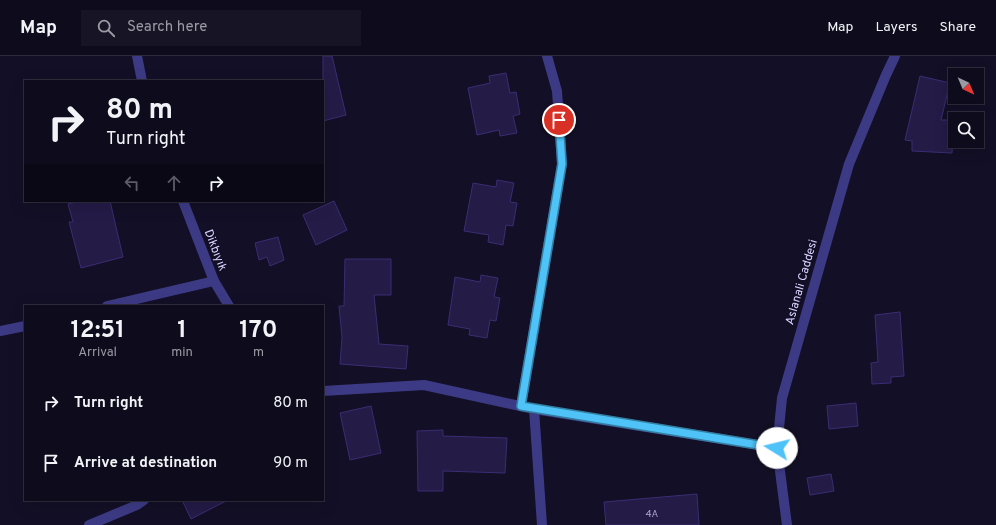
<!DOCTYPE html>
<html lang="en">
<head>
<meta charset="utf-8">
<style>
  body { margin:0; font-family:Overpass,sans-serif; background:#171425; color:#f1f3f6; height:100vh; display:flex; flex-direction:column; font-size:15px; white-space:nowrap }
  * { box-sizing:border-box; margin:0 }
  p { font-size:13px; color:#9b9ba3 }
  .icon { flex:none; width:22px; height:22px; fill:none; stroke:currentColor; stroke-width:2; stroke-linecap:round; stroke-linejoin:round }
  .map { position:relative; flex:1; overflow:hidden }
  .panel { position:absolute; left:24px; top:249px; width:300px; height:196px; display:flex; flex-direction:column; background:#0e0b1c; border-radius:0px; box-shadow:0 4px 16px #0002,0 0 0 1px #2e2b3b }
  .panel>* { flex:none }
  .banner { position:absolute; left:24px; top:24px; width:300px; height:122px; border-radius:0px; box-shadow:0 4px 16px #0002,0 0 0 1px #2e2b3b; background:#0e0b1c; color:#f1f3f6; overflow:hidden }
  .needle { width:26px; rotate:136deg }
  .controls { position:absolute; left:948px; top:12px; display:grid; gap:8px }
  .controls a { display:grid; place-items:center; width:36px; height:36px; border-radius:0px; background:#0e0b1c; box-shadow:0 4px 16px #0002,0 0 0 1px #2e2b3b; font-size:20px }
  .pin { position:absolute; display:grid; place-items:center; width:34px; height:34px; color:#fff; margin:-17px; border:2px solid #fff; border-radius:50%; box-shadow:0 1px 4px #0007 }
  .me { position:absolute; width:44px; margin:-22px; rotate:279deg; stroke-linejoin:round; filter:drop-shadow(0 0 3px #0008) }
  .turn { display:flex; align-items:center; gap:14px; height:84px; padding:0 16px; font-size:18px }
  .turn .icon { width:52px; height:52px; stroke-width:2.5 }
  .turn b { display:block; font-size:28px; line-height:34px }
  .lanes { display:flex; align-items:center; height:38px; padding:0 16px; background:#0003; justify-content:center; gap:20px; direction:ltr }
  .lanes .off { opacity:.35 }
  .eta { display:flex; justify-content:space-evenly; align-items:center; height:68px; text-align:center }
  .eta b { font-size:24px; font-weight:700; line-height:28px }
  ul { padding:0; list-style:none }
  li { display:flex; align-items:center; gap:12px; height:60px; padding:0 16px }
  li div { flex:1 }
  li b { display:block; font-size:15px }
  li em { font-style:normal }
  header { display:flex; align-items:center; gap:24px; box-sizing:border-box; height:56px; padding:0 20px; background:#0e0b1c; border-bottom:1px solid #2e2b3b }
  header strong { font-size:19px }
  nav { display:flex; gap:22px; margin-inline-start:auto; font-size:14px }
  .search { width:280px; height:36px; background:#171425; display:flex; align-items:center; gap:10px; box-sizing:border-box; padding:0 14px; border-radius:0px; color:#9b9ba3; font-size:15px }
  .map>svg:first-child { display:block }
  .building { fill:#241b47; stroke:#3b2d73 }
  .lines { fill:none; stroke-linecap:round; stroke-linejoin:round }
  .minor { stroke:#3d3a85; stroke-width:10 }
  .tertiary { stroke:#3d3a85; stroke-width:10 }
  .route-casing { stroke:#337fa1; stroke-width:10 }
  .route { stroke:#4fc3f7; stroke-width:7 }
  .labels { text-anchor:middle; stroke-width:3.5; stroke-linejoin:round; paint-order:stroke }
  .number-label { font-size:10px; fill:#aca6d1 }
  .street-label { font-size:12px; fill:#d9d4ff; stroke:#130f26 }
</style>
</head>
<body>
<header>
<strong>Map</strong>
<div class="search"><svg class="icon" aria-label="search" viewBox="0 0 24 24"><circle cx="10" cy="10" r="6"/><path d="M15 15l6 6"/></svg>Search here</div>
<nav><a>Map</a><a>Layers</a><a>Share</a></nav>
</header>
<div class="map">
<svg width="996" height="469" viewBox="0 0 996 469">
  <rect width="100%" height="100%" fill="#130f26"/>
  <!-- building -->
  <g class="building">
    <path d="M 323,0 L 332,0 L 346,59 L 323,65 Z"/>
    <path d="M 506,17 L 510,37 L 516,36 L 520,58 L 513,60 L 517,77 L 500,80 L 499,74 L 477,79 L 468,32 L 490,27 L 489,20 Z"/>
    <path d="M 920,20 L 950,27 L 941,64 L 954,64 L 952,97 L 912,95 L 912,85 L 905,84 Z"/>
    <path d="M 497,124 L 514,127 L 510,146 L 517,147 L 513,170 L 506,169 L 503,189 L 488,186 L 489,179 L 464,175 L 473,127 L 496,131 Z"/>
    <path d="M 81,145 L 110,145 L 123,201 L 81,212 L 69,166 L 73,166 L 68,148 Z"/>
    <path d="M 334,145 L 347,174 L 316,189 L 303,159 Z"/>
    <path d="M 278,181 L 284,204 L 270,210 L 267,201 L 259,204 L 255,187 Z"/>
    <path d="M 345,203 L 391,203 L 391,239 L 374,239 L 379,288 L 408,290 L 406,313 L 340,308 L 342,281 L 339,250 L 344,250 Z"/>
    <path d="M 481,219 L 498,222 L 494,241 L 500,242 L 496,265 L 490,264 L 487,282 L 469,279 L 470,273 L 448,269 L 455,221 L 480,226 Z"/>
    <path d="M 900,256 L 904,320 L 891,321 L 891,327 L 872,328 L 871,307 L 878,306 L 875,259 Z"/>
    <path d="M 856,347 L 858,370 L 829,373 L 827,350 Z"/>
    <path d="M 371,350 L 381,397 L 350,404 L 340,357 Z"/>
    <path d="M 443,374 L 443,380 L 507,382 L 505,417 L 443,415 L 443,435 L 418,435 L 417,375 Z"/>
    <path d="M 831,418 L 834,435 L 810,439 L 807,422 Z"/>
    <path d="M 697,438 L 699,469 L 606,469 L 604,446 Z"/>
    <path d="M 182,444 L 228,444 L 191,463 Z"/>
  </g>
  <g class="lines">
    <!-- minor -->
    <g class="minor">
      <path d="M 137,0 L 142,25"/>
      <path d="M 183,145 L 214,225 L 229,250"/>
      <path d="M 107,250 L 214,225"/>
      <path d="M 0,275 L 25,270"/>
      <path d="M 323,335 L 424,329 L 534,353 L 777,392"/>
      <path d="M 521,350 L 562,108 L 557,35 L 547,0"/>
      <path d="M 534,353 L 542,469"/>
      <path d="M 89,469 L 137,449 L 144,444"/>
    </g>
    <!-- tertiary -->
    <path class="tertiary" d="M 787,469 L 777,392 L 782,342 L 849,108 L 886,19 L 895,0"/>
  </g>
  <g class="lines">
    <!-- route casing -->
    <g class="route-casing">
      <path id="route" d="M 559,64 L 562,108 L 521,350 L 777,392"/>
    </g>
    <!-- route -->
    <use href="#route" class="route"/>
  </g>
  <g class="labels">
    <!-- number labels -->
    <g class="number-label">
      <text x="652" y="461">4A</text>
    </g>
    <!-- street labels -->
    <g class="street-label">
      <text transform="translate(216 194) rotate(69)" y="4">Dikbıyık</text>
      <text transform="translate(801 226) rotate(-74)" y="4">Aslanali Caddesi</text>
    </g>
  </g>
</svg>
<div class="controls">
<a><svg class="needle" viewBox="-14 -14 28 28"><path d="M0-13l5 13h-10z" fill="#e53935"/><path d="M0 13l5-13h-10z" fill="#9b9ba3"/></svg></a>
<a><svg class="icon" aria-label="search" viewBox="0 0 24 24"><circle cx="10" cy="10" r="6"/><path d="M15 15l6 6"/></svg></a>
</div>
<div class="pin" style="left:559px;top:64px;background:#d93025"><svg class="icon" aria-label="arrive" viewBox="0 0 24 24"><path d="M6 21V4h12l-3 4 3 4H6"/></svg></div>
<svg class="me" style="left:777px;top:392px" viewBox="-20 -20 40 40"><circle r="19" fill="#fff"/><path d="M0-13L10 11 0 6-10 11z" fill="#4fc3f7"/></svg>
<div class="banner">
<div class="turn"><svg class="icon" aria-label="right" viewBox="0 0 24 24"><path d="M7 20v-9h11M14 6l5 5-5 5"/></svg><div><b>80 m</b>Turn right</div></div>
<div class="lanes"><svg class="icon off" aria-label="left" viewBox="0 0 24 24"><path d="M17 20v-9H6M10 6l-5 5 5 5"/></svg><svg class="icon off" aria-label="ahead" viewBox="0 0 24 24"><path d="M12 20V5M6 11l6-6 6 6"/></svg><svg class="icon" aria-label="right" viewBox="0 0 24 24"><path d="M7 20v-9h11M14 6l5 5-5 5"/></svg></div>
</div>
<section class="panel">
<div class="eta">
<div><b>12:51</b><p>Arrival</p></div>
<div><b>1</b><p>min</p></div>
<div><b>170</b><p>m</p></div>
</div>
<ul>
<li><svg class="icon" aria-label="right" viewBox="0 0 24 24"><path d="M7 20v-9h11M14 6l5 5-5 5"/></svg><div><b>Turn right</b></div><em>80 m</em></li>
<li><svg class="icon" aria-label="arrive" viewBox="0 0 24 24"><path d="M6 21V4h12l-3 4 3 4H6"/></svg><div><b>Arrive at destination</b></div><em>90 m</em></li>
</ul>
</section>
</div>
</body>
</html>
